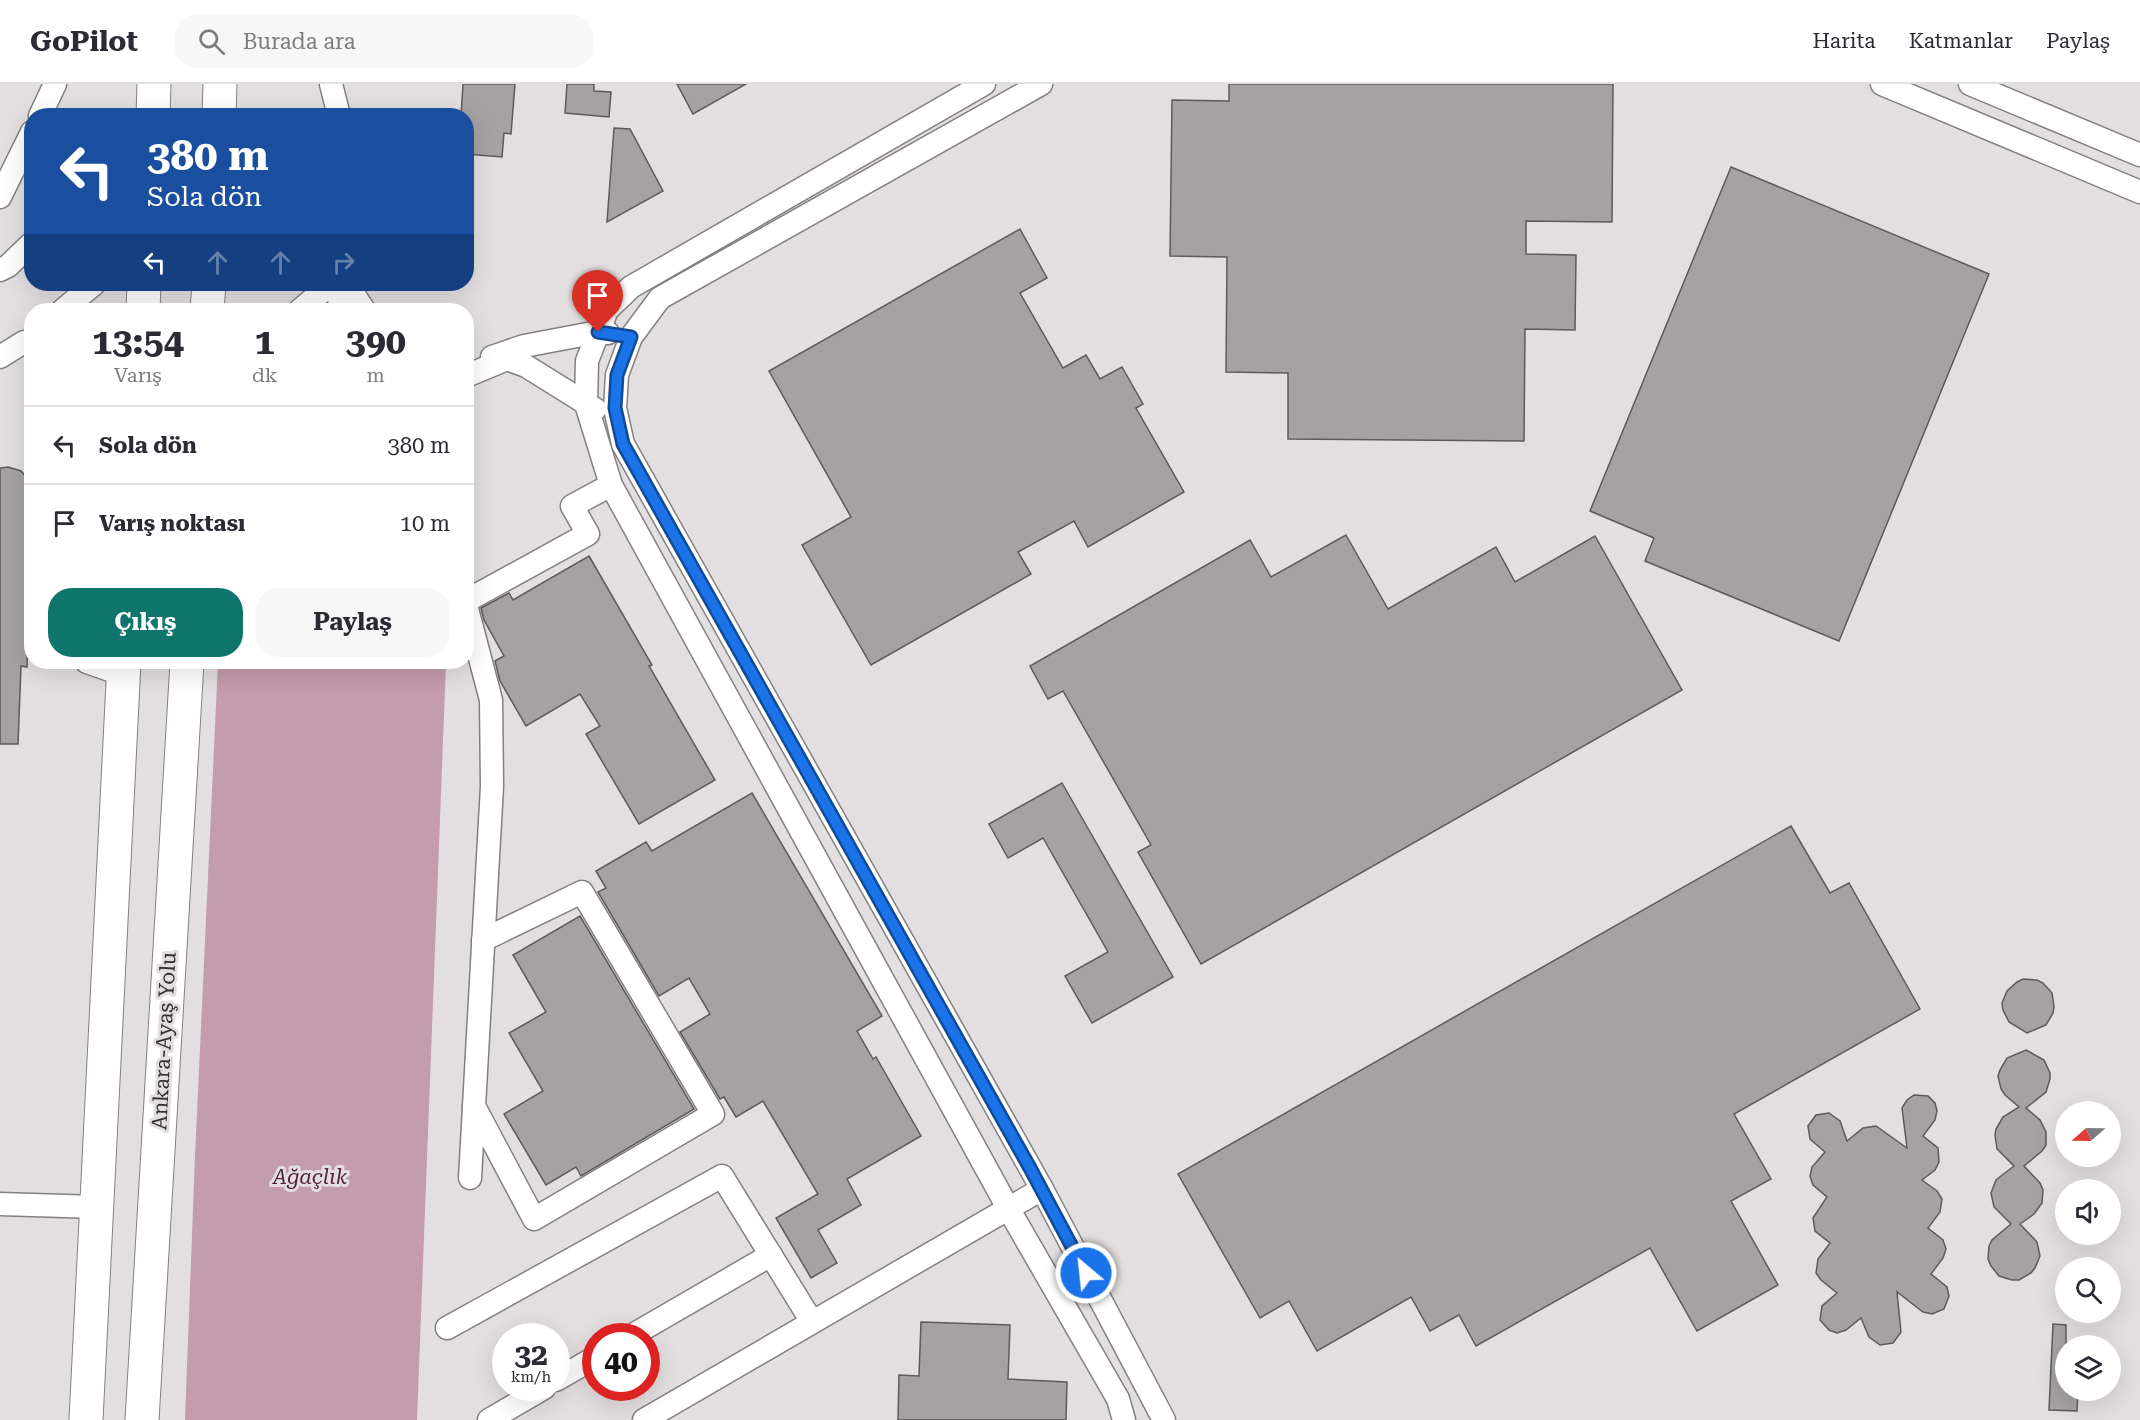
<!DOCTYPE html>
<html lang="tr">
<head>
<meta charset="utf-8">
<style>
  body { margin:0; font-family:"Roboto Serif",serif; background:#f7f7f7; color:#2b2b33; height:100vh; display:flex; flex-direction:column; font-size:22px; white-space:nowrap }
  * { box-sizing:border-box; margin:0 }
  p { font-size:20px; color:#7c7c81 }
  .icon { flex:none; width:33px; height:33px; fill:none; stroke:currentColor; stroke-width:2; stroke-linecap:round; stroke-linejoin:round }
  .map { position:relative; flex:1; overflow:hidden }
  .panel { position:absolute; left:24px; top:219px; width:450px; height:366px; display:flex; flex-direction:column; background:#fff; border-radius:24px; box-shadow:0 6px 24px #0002 }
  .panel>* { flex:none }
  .banner { position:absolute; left:24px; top:24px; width:450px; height:183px; border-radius:24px; box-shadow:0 6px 24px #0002; background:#1a4fa0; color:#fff; overflow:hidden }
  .needle { width:39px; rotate:250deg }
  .tools { position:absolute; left:2055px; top:1017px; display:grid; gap:12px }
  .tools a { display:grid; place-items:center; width:66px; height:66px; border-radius:50%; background:#fff; box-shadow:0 6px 24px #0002; font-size:30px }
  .speed { position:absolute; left:492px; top:1239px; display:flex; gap:12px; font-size:30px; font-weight:700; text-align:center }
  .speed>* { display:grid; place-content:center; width:78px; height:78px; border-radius:50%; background:#fff; box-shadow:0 6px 24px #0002; line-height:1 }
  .speed small { font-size:15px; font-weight:400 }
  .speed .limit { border:9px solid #d22; background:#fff; color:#111 }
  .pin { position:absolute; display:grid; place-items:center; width:51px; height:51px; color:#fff; margin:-62px -26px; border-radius:50% 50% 50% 0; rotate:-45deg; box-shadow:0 0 6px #0007 }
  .pin .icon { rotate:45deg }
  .me { position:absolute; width:66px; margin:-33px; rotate:332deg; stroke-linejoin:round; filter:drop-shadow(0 0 4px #0008) }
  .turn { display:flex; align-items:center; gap:21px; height:126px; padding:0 24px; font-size:27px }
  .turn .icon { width:78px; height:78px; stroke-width:2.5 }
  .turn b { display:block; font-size:42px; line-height:51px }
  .lanes { display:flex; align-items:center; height:57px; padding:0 24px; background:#0003; justify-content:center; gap:30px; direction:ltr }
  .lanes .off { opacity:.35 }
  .eta { display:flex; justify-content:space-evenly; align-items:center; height:102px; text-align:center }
  .eta b { font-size:36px; font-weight:700; line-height:42px }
  .cta { display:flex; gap:12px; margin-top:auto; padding:12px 24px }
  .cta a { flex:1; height:69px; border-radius:24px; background:#0f766e; color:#fff; font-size:24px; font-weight:700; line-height:69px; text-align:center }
  .cta a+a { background:#f7f7f7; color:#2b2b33 }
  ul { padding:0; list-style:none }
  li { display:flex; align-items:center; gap:18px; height:78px; padding:0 24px; border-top:2px solid #e1e1e2 }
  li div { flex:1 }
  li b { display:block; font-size:22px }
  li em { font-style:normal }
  header { display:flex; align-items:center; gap:36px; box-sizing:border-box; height:84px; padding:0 30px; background:#fff; border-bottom:2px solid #e1e1e2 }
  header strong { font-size:28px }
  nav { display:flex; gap:33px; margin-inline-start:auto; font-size:21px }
  .search { width:420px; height:54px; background:#f7f7f7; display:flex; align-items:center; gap:15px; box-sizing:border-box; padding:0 21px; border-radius:24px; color:#7c7c81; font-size:22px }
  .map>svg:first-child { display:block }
  .forest { fill:#c39cad }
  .building { fill:#a6a2a3; stroke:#5e5a5c; stroke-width:1.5 }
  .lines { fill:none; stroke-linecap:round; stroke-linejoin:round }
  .minor-casing { stroke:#848081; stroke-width:25 }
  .highway-casing { stroke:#848081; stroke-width:35 }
  .minor { stroke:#fff; stroke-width:22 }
  .highway { stroke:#fff; stroke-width:33 }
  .route-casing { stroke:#114b97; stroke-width:15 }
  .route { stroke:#1a73e8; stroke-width:10 }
  .labels { text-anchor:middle; stroke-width:6; stroke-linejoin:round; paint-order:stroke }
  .street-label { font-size:21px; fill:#312f30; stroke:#e3dee0 }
  .park-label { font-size:21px; font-style:italic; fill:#57243e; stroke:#e3dee0 }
</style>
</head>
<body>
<header>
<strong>GoPilot</strong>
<div class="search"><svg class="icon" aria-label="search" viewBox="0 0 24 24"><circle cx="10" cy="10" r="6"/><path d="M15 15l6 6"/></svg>Burada ara</div>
<nav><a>Harita</a><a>Katmanlar</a><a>Paylaş</a></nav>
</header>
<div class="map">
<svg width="2140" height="1336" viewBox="0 0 2140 1336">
  <rect width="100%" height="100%" fill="#e3dee0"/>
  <!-- forest -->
  <path class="forest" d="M 218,578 L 446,578 L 417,1336 L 185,1336 L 195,1072 Z"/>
  <!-- building -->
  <g class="building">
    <path d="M 463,0 L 515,0 L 511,50 L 504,49 L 502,73 L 466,70 L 466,32 L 461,32 Z"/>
    <path d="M 567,0 L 594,0 L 594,7 L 611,8 L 609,33 L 565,29 Z"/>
    <path d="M 677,0 L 746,0 L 693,30 Z"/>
    <path d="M 1229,0 L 1613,0 L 1612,138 L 1526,137 L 1526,170 L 1576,171 L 1575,246 L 1525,245 L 1524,357 L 1288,355 L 1288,289 L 1226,288 L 1227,173 L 1170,172 L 1172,16 L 1229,17 Z"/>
    <path d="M 614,44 L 630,45 L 663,107 L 607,138 Z"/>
    <path d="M 1731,83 L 1989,190 L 1839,557 L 1645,477 L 1654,454 L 1590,427 Z"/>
    <path d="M 1020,145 L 1047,194 L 1020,209 L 1063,284 L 1086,271 L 1100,295 L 1122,283 L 1143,320 L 1136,324 L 1184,408 L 1088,463 L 1074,437 L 1018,468 L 1031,490 L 871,581 L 802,461 L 851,433 L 769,287 Z"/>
    <path d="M 8,383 L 21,387 L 32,399 L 27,583 L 21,582 L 18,660 L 0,660 L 0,384 Z"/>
    <path d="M 1346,451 L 1388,525 L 1496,463 L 1515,498 L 1595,452 L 1682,606 L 1201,880 L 1138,768 L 1151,761 L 1063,607 L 1048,615 L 1030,582 L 1250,456 L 1271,493 Z"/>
    <path d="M 589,472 L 652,581 L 649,582 L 715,696 L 639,740 L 586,650 L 600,642 L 580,610 L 526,642 L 500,597 L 495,577 L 504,572 L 484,536 L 481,524 L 509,509 L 513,516 Z"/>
    <path d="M 1062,699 L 1173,893 L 1092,939 L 1065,892 L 1108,868 L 1043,754 L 1008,774 L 989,740 Z"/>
    <path d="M 752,709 L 882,932 L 857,947 L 873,975 L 876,973 L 921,1052 L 847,1095 L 861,1121 L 818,1146 L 837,1179 L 811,1194 L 776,1134 L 818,1110 L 763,1017 L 736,1033 L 724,1013 L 720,1015 L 680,948 L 710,930 L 689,894 L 659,912 L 598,808 L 606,804 L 596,787 L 646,758 L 652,767 Z"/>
    <path d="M 1791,742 L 1830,809 L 1849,799 L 1920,925 L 1734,1030 L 1771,1095 L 1731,1117 L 1778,1201 L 1697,1247 L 1650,1164 L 1476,1262 L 1459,1231 L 1430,1247 L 1411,1213 L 1317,1267 L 1289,1217 L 1260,1234 L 1178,1090 Z"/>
    <path d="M 580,832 L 694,1025 L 581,1092 L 576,1083 L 546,1101 L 504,1030 L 543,1007 L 509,949 L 546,928 L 513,871 Z"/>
    <path d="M 2023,895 L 2037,896 L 2043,899 L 2052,909 L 2054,923 L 2053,929 L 2046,941 L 2027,949 L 2009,938 L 2003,926 L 2002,919 L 2007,907 L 2017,898 Z"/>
    <path d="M 2026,966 L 2044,976 L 2050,989 L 2050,995 L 2046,1008 L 2026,1024 L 2040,1036 L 2046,1048 L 2046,1061 L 2042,1067 L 2024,1082 L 2040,1099 L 2043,1106 L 2042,1119 L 2034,1130 L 2020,1140 L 2037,1158 L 2040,1172 L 2035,1184 L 2031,1189 L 2019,1196 L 2012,1196 L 1999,1192 L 1991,1182 L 1988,1175 L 1989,1162 L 1992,1156 L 2011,1140 L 1994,1123 L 1991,1109 L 1996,1096 L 2014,1082 L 1997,1065 L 1995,1051 L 1996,1045 L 2003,1033 L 2019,1023 L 2005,1011 L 2001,1005 L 1998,992 L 2000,986 L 2007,974 Z"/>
    <path d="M 1914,1011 L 1928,1012 L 1935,1019 L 1937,1027 L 1935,1036 L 1923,1052 L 1938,1064 L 1939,1078 L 1935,1086 L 1922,1096 L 1937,1107 L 1942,1115 L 1940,1128 L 1928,1144 L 1943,1156 L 1946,1165 L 1943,1174 L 1931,1190 L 1947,1203 L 1949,1212 L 1944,1225 L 1932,1230 L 1923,1228 L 1897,1208 L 1901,1248 L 1893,1259 L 1880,1261 L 1869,1253 L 1861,1234 L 1846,1246 L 1837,1249 L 1829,1246 L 1820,1236 L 1822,1222 L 1837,1209 L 1821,1196 L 1816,1189 L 1818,1175 L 1830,1159 L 1815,1147 L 1813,1134 L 1827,1113 L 1813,1101 L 1810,1092 L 1812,1083 L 1825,1068 L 1810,1055 L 1808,1042 L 1816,1031 L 1829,1029 L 1840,1037 L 1847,1057 L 1863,1044 L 1876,1042 L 1907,1064 L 1902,1024 L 1907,1016 Z"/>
    <path d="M 921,1238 L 1010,1241 L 1008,1295 L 1067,1298 L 1066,1336 L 898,1336 L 899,1291 L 919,1292 Z"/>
    <path d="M 2053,1240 L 2066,1241 L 2066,1306 L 2078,1306 L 2077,1327 L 2049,1326 Z"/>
  </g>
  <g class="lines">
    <!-- minor casing -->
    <g class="minor-casing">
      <g id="minor">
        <path d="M 331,0 L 339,32"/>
        <path d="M 984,0 L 631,203 L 607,226 L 587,277 L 586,320 L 611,401 L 1008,1124 L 1118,1315 L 1124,1336"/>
        <path d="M 1041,0 L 660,214 L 631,253 L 617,291 L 615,324 L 623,360 L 1042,1105 L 1164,1336"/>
        <path d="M 1882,0 L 2140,108"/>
        <path d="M 1970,0 L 2140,71"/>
        <path d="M 40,32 L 55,0"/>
        <path d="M 0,113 L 32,48"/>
        <path d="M 0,186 L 8,182 L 32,159"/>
        <path d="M 347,200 L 364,226"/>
        <path d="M 63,226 L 94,200"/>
        <path d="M 300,226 L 331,200"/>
        <path d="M 339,226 L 340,200"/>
        <path d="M 0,273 L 24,258"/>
        <path d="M 492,273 L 524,262 L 598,248 L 608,249"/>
        <path d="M 466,292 L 507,275 L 526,282 L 595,325"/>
        <path d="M 466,517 L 588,450 L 572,422 L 611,401"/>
        <path d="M 466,521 L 491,616 L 492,702 L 470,1094"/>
        <path d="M 87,578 L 124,591"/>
        <path d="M 474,1022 L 534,1135 L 713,1030 L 582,808 L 483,856"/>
        <path d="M 0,1120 L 97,1123"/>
        <path d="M 447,1244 L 722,1092 L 812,1238"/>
        <path d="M 631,1252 L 771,1171"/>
        <path d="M 556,1296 L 596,1273"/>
        <path d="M 489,1336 L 544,1304"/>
        <path d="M 644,1336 L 1042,1105"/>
      </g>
    </g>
    <!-- highway casing -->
    <g class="highway-casing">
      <g id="highway">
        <path d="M 153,32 L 154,0"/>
        <path d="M 219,32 L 220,0"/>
        <path d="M 143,226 L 144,200"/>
        <path d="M 207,226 L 209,200"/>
        <path d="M 86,1336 L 124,578"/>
        <path d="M 142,1336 L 187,578"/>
      </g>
    </g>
    <!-- minor -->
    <use href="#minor" class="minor"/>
    <!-- highway -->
    <use href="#highway" class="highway"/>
  </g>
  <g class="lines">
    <!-- route casing -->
    <g class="route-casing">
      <path id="route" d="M 598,248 L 631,253 L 617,291 L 615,324 L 623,360 L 1030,1084 L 1086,1189"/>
    </g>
    <!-- route -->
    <use href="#route" class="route"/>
  </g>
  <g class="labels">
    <!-- street labels -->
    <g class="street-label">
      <text transform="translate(164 957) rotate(-87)" y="7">Ankara-Ayaş Yolu</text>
    </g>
    <!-- park labels -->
    <g class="park-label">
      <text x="310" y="1100">Ağaçlık</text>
    </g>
  </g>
</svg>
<div class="tools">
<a><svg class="needle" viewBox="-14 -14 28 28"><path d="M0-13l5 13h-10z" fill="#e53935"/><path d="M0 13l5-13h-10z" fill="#7c7c81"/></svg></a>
<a><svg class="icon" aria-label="sound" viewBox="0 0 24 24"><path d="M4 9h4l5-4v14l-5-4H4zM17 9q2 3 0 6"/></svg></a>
<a><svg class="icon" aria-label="search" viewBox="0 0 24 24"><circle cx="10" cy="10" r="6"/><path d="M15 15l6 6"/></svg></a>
<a><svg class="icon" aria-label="layers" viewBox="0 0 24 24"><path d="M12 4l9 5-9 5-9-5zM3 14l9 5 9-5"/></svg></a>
</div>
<div class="speed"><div>32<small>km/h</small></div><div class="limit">40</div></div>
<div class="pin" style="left:598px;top:248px;background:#d93025"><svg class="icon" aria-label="arrive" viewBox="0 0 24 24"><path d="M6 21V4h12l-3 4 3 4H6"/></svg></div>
<svg class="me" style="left:1086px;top:1189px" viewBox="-20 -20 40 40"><circle r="17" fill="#1a73e8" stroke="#fff" stroke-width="3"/><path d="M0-11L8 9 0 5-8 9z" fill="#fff"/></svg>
<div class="banner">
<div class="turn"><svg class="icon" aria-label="left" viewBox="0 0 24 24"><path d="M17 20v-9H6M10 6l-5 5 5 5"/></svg><div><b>380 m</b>Sola dön</div></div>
<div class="lanes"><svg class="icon" aria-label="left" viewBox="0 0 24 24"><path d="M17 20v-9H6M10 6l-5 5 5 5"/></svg><svg class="icon off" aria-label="ahead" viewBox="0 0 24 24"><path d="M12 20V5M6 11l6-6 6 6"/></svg><svg class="icon off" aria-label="ahead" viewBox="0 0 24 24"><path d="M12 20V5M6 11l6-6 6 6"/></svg><svg class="icon off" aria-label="right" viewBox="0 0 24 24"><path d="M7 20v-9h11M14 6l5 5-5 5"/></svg></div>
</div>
<section class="panel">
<div class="eta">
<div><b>13:54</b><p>Varış</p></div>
<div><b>1</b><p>dk</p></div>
<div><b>390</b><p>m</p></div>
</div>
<ul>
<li><svg class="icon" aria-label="left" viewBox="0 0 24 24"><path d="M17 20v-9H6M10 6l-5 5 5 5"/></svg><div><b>Sola dön</b></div><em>380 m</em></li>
<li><svg class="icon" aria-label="arrive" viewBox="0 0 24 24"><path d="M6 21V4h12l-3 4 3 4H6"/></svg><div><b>Varış noktası</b></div><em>10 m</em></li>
</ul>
<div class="cta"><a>Çıkış</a><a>Paylaş</a></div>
</section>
</div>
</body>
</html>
